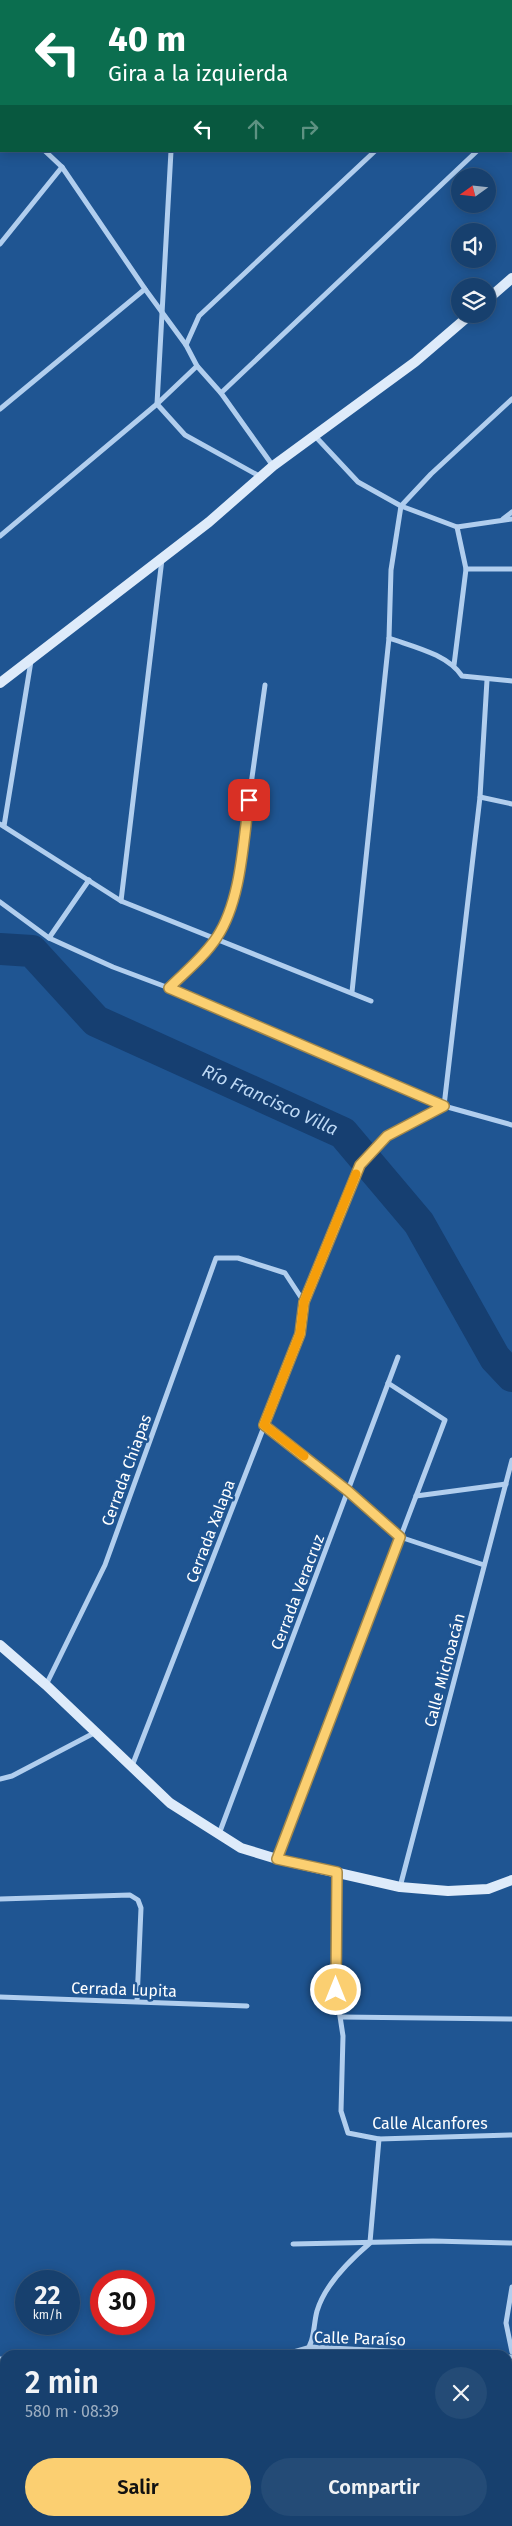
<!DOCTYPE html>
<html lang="es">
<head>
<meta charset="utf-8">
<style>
  body { margin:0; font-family:"Fira Sans",sans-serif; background:#244b76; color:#f1f3f6; height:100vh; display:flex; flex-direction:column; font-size:19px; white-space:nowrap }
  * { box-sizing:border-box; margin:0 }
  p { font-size:16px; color:#9eafc2 }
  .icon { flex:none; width:28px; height:28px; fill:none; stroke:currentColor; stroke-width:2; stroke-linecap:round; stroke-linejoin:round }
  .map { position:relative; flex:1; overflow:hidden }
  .sheet { position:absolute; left:0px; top:2350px; width:512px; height:176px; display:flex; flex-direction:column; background:#17406e; border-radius:15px 15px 0 0; box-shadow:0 2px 12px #0003,0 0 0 1px #365981 }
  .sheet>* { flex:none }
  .guide { position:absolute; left:0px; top:0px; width:512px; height:152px; box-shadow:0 2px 12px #0003,0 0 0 1px #365981; background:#0b6e4f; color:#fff; overflow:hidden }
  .needle { width:32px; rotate:255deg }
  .buttons { position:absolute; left:451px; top:168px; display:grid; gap:10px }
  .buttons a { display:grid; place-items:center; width:45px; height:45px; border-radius:50%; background:#17406e; box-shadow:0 2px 12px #0003,0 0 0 1px #365981; font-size:25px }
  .speed { position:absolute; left:15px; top:2270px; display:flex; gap:10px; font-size:25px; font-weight:700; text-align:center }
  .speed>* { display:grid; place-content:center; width:65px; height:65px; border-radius:50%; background:#17406e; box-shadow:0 2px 12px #0003,0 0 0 1px #365981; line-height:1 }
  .speed small { font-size:12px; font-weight:400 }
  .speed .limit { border:8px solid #d22; background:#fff; color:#111 }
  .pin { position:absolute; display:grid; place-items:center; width:42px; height:42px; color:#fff; margin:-21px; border-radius:10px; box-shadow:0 2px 8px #0006 }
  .me { position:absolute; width:55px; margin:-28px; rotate:0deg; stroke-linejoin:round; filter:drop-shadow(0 0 4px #0008) }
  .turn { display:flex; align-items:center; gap:18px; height:105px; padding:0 25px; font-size:22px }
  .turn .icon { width:65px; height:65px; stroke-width:2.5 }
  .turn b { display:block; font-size:35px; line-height:42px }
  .lanes { display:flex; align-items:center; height:48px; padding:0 25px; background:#0003; justify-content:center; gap:25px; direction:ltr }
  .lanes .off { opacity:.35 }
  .round { display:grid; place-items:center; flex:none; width:52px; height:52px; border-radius:26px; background:#244b76 }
  .head { display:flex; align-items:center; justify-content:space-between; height:85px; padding:0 25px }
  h1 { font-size:30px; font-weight:600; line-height:38px }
  .primary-button { display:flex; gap:10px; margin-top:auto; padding:10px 25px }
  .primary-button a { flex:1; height:58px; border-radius:30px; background:#fbcf71; color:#111; font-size:20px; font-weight:600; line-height:58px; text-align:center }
  .primary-button a+a { background:#244b76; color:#f1f3f6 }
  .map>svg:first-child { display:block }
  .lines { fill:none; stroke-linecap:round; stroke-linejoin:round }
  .river { stroke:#163f71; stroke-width:32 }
  .street { stroke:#b1ceee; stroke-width:5 }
  .secondary { stroke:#deebfa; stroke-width:10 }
  .route-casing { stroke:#a38749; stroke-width:12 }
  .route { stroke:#fbcf71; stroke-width:9 }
  .slow { stroke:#f59e0b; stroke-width:9 }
  .labels { text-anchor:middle; stroke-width:5; stroke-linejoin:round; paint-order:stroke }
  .street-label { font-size:16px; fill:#fff; stroke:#1f5592 }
  .water-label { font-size:18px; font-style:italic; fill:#bdd8f4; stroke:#1f5592 }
</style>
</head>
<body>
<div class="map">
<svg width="512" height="2526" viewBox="0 0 512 2526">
  <rect width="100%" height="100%" fill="#1f5592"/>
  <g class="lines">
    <!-- river -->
    <path class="river" id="s1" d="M 0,949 L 32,951 L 96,1021 L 343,1133 L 419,1223 L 495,1358 L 512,1376"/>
    <!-- street -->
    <g class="street">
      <path d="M 179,1 L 179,0"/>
      <path d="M 0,13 L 1,14"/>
      <path d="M 511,28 L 512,27"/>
      <path d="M 0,109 L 1,110"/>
      <path d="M 511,123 L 512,123"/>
      <path d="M 45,151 L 62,167 L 145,289 L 186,345 L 197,366 L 221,393 L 273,466"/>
      <path d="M 171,151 L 157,404 L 185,435 L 261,477"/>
      <path d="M 0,244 L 62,167"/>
      <path d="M 186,345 L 199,316 L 375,151"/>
      <path d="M 221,393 L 477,151"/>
      <path d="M 0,409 L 145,289"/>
      <path d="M 315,436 L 358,482 L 401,506 L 457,527 L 512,519"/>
      <path d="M 503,519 L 512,512"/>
      <path d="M 0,536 L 157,404 L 197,366"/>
      <path d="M 466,569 L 512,569"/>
      <path d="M 389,638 C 414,647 447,654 462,676 L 512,681"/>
      <path d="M 454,665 L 466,569 L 457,527"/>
      <path d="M 480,797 L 512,804"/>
      <path d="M 0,824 L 121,901 L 371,1001"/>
      <path d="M 4,826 L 31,661"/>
      <path d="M 121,901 L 162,559"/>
      <path d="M 0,902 L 49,938 L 113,967 L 169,988 L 444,1106 L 512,1125"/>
      <path d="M 49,938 L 89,880"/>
      <path d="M 169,988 L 216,940 L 226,923 L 238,877 L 265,685"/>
      <path d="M 352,992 L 389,638 L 391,570 L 401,506 L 431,474 L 512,399"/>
      <path d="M 264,1425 L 348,1491 L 400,1537 L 484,1565"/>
      <path d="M 416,1496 L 506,1484"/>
      <path d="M 46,1685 L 105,1565 L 216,1258 L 238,1258 L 285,1273 L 304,1302"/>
      <path d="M 132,1766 L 300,1334 L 304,1302 L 360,1165 L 387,1136 L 444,1106 L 480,797 L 487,680"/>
      <path d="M 0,1779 L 12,1776 L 96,1732"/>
      <path d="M 219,1834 L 398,1357"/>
      <path d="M 278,1859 L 445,1420 L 388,1383"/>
      <path d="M 337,1872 L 336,1990 L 343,2036 L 341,2111 L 348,2133 L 379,2139 L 512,2135"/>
      <path d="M 400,1887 L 512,1460"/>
      <path d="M 0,1899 L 130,1895 L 138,1900 L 141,1908 L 137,2001"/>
      <path d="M 0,1997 L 247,2006"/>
      <path d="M 341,2017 L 512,2019"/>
      <path d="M 370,2242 L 379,2139"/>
      <path d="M 293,2244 L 433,2241 L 512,2243"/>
      <path d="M 512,2287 L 506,2323 L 512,2352"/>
      <path d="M 283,2355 L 311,2347 L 467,2355"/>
      <path d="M 304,2355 C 315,2342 313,2326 317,2311 C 325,2284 350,2260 370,2243"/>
      <path d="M 508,2357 L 512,2357"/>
      <path d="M 0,2359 L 5,2359"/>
      <path d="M 508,2455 L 512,2455"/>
      <path d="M 0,2475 L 5,2476"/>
    </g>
    <!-- secondary -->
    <g class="secondary">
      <path d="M 38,1 L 39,0"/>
      <path d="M 0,51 L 1,49"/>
      <path d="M 488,299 L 512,278"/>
      <path d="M 0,683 L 209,522 L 273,466 L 415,362 L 471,314"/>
      <path d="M 0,1645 L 46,1685 L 170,1803 L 241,1848 L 277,1859 L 400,1887 L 448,1891 L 488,1889 L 512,1880"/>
    </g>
  </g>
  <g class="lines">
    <!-- route casing -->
    <g class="route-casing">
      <path id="route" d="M 249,800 C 243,843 241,901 217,937 C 205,956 185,972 169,988 L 444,1106 L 387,1136 L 360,1165 L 304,1302 L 300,1334 L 264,1425 L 348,1491 L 400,1537 L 277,1859 L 337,1872 L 336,1990"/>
    </g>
    <!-- route -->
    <use href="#route" class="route"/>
    <!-- slow -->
    <path class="slow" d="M 304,1456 L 264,1425 L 300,1334 L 304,1302 L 356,1174"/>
  </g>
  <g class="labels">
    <!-- street labels -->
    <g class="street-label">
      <text transform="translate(126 1470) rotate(-70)" y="6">Cerrada Chiapas</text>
      <text transform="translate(210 1531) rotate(-69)" y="6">Cerrada Xalapa</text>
      <text transform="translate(297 1592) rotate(-69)" y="6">Cerrada Veracruz</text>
      <text transform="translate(444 1670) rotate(-75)" y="6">Calle Michoacán</text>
      <text transform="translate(124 1989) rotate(2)" y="6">Cerrada Lupita</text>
      <text x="430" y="2129">Calle Alcanfores</text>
      <text transform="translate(360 2338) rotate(2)" y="6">Calle Paraíso</text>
    </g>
    <!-- water labels -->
    <g class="water-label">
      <text dy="6" stroke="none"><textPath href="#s1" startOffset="318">Río Francisco Villa</textPath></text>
    </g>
  </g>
</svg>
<div class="buttons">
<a><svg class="needle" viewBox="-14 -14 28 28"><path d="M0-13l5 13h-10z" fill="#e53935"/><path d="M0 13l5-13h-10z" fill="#9eafc2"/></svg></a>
<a><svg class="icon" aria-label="sound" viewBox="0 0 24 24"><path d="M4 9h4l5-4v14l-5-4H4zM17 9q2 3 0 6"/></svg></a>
<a><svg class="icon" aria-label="layers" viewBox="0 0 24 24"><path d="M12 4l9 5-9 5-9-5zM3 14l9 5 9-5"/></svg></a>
</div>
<div class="speed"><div>22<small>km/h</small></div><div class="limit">30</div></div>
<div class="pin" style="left:249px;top:800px;background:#d93025"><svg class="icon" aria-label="arrive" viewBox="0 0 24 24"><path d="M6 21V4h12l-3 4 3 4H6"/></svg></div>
<svg class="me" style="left:336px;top:1990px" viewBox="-20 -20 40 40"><circle r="17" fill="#fbcf71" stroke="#fff" stroke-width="3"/><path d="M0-11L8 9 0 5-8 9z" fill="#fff"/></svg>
<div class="guide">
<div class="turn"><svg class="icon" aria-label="left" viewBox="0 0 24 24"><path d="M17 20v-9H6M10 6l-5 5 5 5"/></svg><div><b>40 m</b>Gira a la izquierda</div></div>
<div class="lanes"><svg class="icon" aria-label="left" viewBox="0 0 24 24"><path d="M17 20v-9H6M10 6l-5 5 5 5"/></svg><svg class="icon off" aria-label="ahead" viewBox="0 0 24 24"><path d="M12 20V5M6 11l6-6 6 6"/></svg><svg class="icon off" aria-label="right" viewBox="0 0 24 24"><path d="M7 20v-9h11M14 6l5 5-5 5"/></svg></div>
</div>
<section class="sheet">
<div class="head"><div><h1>2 min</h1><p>580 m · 08:39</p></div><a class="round"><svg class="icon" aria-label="close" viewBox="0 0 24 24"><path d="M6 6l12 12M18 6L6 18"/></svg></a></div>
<div class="primary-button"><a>Salir</a><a>Compartir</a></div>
</section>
</div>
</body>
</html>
